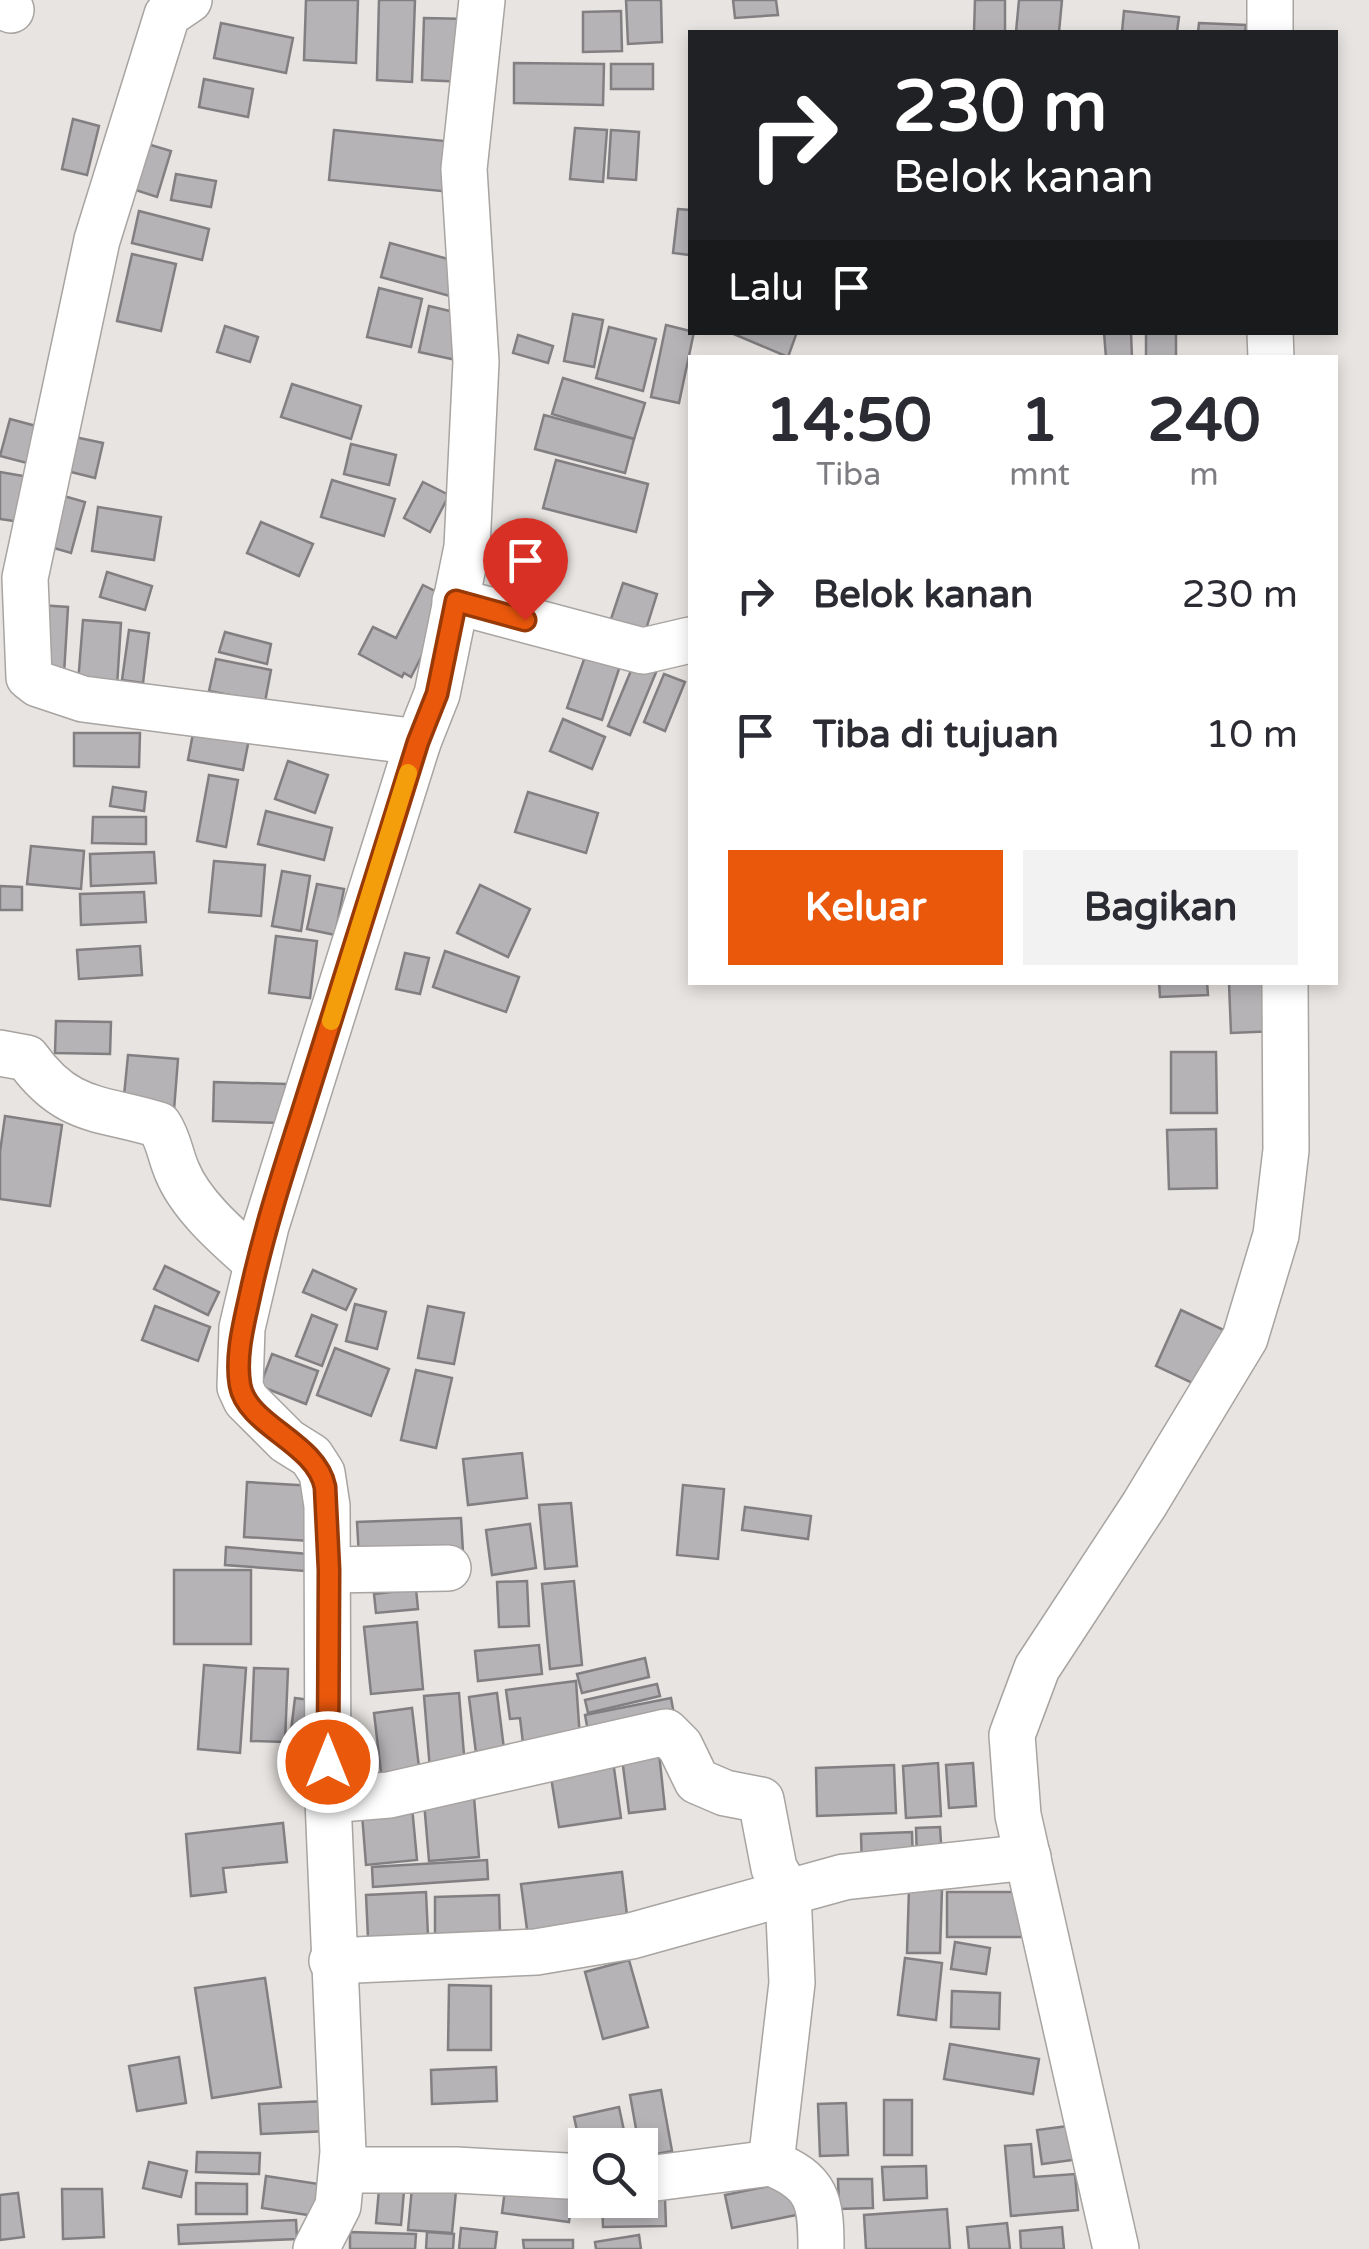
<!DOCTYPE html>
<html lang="id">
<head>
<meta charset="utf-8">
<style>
  body { margin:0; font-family:"Varela Round",sans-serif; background:#f2f2f3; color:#2b2b33; height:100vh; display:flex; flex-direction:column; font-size:38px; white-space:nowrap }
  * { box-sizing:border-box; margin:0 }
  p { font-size:32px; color:#7c7c81 }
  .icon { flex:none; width:55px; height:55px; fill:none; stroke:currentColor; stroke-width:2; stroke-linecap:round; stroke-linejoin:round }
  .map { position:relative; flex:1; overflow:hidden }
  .drawer { position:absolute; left:688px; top:355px; width:650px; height:630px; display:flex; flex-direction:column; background:#fff; border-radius:0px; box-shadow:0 5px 15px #0003 }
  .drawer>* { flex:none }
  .hud { position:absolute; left:688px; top:30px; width:650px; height:305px; border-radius:0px; box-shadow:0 5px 15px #0003; background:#202124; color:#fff; overflow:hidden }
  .tools { position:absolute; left:568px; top:2128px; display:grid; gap:20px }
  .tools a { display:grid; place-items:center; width:90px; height:90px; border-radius:0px; background:#fff; box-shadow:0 5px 15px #0003; font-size:50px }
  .pin { position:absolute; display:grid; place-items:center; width:85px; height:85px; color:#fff; margin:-102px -42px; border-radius:50% 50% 50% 0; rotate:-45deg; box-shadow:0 0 10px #0007 }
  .pin .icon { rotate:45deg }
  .me { position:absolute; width:110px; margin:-55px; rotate:0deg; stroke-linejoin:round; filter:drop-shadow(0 0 8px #0008) }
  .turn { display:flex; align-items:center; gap:35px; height:210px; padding:0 40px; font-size:45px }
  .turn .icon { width:130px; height:130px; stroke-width:2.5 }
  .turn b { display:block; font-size:70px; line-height:85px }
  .then { display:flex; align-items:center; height:95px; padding:0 40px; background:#0003; gap:20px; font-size:38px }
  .eta { display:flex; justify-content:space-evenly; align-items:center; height:170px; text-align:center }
  .eta b { font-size:60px; font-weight:700; line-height:70px }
  .action { display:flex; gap:20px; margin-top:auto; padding:20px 40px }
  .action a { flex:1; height:115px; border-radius:0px; background:#ea580c; color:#fff; font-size:40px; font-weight:700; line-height:115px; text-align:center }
  .action a+a { background:#f2f2f3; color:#2b2b33 }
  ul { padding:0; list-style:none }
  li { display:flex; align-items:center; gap:30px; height:140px; padding:0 40px }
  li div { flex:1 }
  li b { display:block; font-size:38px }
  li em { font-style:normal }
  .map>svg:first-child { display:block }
  .building { fill:#b6b3b6; stroke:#827f82; stroke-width:2.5 }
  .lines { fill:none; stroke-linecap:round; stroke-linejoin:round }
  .minor-casing { stroke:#a7a4a2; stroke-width:48 }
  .minor { stroke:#fff; stroke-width:45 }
  .route-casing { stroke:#983908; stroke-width:25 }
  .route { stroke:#ea580c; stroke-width:18 }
  .slow { stroke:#f59e0b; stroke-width:18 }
</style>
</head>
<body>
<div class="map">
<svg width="1369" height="2249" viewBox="0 0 1369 2249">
  <rect width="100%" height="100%" fill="#e7e4e1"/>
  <!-- building -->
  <g class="building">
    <path d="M 306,0 L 358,0 L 356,63 L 304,60 Z"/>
    <path d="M 379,0 L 415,0 L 412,82 L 377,80 Z"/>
    <path d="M 626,0 L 661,0 L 662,42 L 628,44 Z"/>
    <path d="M 733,0 L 776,0 L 778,15 L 735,18 Z"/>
    <path d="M 975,0 L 1005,0 L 1005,32 L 974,32 Z"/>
    <path d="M 1019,0 L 1062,0 L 1059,32 L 1016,32 Z"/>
    <path d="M 621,11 L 622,51 L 583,52 L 583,12 Z"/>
    <path d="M 1124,11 L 1179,17 L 1177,32 L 1122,32 Z"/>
    <path d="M 424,18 L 468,19 L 466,82 L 422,80 Z"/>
    <path d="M 221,23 L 293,38 L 286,73 L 214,58 Z"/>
    <path d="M 1199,23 L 1246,25 L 1245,32 L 1198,32 Z"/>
    <path d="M 514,63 L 604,64 L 603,105 L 514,103 Z"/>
    <rect x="611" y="64" width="42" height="25"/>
    <path d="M 204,79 L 253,89 L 248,117 L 199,107 Z"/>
    <path d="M 73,119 L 99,126 L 87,175 L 62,169 Z"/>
    <path d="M 575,128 L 607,130 L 603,182 L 570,179 Z"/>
    <path d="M 334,130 L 455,142 L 451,192 L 329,180 Z"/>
    <path d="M 611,130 L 639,132 L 636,180 L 608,178 Z"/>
    <path d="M 131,139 L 171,151 L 157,197 L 117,184 Z"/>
    <path d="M 176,174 L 216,181 L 211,207 L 171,200 Z"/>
    <path d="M 678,209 L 690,210 L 690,255 L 673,253 Z"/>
    <path d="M 139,211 L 209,229 L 202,260 L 132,243 Z"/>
    <path d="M 390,243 L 466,264 L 457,298 L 381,277 Z"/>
    <path d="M 132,254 L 176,264 L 161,331 L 117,321 Z"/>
    <path d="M 379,288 L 422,299 L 411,347 L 367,337 Z"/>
    <path d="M 429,306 L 466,315 L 456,360 L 419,352 Z"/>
    <path d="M 573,314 L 603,320 L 594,367 L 564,361 Z"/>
    <path d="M 666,325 L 694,332 L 679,403 L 651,397 Z"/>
    <path d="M 225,326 L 258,337 L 250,362 L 217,352 Z"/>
    <path d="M 609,327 L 656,339 L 643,391 L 596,378 Z"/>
    <path d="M 729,332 L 797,332 L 788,357 Z"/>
    <path d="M 1104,332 L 1131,332 L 1132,358 L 1106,358 Z"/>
    <rect x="1146" y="332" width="30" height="26"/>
    <path d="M 518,335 L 553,346 L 548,363 L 513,353 Z"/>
    <path d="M 563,378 L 645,403 L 634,439 L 552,414 Z"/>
    <path d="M 292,384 L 361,406 L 351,439 L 281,417 Z"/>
    <path d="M 544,415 L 634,439 L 625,473 L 535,449 Z"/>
    <path d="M 10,419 L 36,426 L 27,463 L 0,456 Z"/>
    <path d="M 70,436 L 103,443 L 95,478 L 63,470 Z"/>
    <path d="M 351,444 L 396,455 L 389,485 L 344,474 Z"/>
    <path d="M 556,460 L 648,484 L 636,532 L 543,508 Z"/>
    <path d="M 0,472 L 29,477 L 21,522 L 0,519 Z"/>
    <path d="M 332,480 L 395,499 L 384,536 L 321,517 Z"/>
    <path d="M 423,482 L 449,495 L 430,532 L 404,518 Z"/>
    <path d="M 57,494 L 85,502 L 71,553 L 43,545 Z"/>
    <path d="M 98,507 L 161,517 L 154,560 L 92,551 Z"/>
    <path d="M 261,522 L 313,544 L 299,576 L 247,553 Z"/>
    <path d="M 107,572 L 152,586 L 145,610 L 100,597 Z"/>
    <path d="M 623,583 L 657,594 L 642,642 L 607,631 Z"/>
    <path d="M 423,585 L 451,599 L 411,677 L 404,673 L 402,677 L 359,654 L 373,627 L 396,638 Z"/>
    <path d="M 39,605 L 68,607 L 64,674 L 35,672 Z"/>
    <path d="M 83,620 L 121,623 L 117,686 L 78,683 Z"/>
    <path d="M 129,630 L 149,633 L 143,683 L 122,680 Z"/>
    <path d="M 225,632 L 271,644 L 267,664 L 219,652 Z"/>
    <path d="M 590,642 L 624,654 L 602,720 L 567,708 Z"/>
    <path d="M 216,659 L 271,670 L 265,702 L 209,691 Z"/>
    <path d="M 635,661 L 657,670 L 630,735 L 608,726 Z"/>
    <path d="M 664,674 L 685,682 L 665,731 L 644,722 Z"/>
    <path d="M 563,719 L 605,737 L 592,769 L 550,751 Z"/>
    <path d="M 194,728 L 249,739 L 243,770 L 188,760 Z"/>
    <path d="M 74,733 L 140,733 L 139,767 L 74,766 Z"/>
    <path d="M 288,761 L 328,775 L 315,813 L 275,799 Z"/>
    <path d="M 209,775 L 238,780 L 226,847 L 197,841 Z"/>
    <path d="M 113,787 L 146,792 L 144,811 L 110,806 Z"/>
    <path d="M 528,792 L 598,813 L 586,853 L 515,832 Z"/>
    <path d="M 266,811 L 332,828 L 324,860 L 258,844 Z"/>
    <path d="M 93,817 L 146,817 L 146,844 L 92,843 Z"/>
    <path d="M 31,846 L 84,851 L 81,889 L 27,884 Z"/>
    <path d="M 154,852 L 156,883 L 91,886 L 90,854 Z"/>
    <path d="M 214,861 L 265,865 L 261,916 L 209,912 Z"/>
    <path d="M 282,871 L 310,876 L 301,931 L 272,926 Z"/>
    <path d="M 317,884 L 344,889 L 335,935 L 307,929 Z"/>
    <path d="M 480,885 L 530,909 L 508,957 L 457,933 Z"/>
    <path d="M 0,886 L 22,887 L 22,910 L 0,910 Z"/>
    <path d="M 144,892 L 146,922 L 81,925 L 80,894 Z"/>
    <path d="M 276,936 L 317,941 L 310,998 L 269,993 Z"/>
    <path d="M 140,946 L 142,975 L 79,979 L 77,950 Z"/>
    <path d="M 445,951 L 519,977 L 506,1012 L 433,987 Z"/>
    <path d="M 405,953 L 429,958 L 420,994 L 396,989 Z"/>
    <path d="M 1159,982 L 1207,982 L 1208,995 L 1160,997 Z"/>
    <path d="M 1279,982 L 1280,1031 L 1231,1033 L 1229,983 Z"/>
    <path d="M 56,1021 L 111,1022 L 110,1054 L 55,1053 Z"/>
    <path d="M 1171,1052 L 1216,1052 L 1217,1113 L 1171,1113 Z"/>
    <path d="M 128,1055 L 178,1059 L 174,1110 L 123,1106 Z"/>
    <path d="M 214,1082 L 286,1084 L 285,1123 L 213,1121 Z"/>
    <path d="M 5,1116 L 62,1125 L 50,1206 L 0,1199 L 0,1152 Z"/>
    <path d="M 1216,1129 L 1217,1188 L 1169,1189 L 1167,1130 Z"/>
    <path d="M 165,1266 L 219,1292 L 208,1315 L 154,1289 Z"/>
    <path d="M 313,1270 L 356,1289 L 346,1310 L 303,1292 Z"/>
    <path d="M 355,1304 L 386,1312 L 377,1349 L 346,1341 Z"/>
    <path d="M 155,1306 L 210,1327 L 198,1361 L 142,1340 Z"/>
    <path d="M 428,1306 L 464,1313 L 454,1364 L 418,1358 Z"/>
    <path d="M 1181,1310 L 1226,1331 L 1201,1387 L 1156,1366 Z"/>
    <path d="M 312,1315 L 337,1325 L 322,1366 L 296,1356 Z"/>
    <path d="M 335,1348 L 389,1369 L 371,1416 L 317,1395 Z"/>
    <path d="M 272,1354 L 318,1371 L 306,1404 L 260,1386 Z"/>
    <path d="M 416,1370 L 452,1378 L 436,1448 L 401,1440 Z"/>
    <path d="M 522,1453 L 527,1498 L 468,1505 L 463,1459 Z"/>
    <path d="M 247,1482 L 314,1486 L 310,1541 L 244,1537 Z"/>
    <path d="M 683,1485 L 724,1489 L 718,1559 L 677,1555 Z"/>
    <path d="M 571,1503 L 577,1566 L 545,1569 L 539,1505 Z"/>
    <path d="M 745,1507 L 811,1516 L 808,1539 L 742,1530 Z"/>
    <path d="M 461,1518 L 463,1552 L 359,1557 L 357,1522 Z"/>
    <path d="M 530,1524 L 536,1568 L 492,1575 L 486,1530 Z"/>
    <path d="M 226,1547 L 320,1555 L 319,1572 L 225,1565 Z"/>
    <rect x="174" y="1570" width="77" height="74"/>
    <path d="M 527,1581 L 529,1626 L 499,1627 L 497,1582 Z"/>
    <path d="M 574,1581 L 582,1665 L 550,1669 L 542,1584 Z"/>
    <path d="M 416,1589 L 418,1609 L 376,1613 L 374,1594 Z"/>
    <path d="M 417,1622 L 423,1689 L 371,1694 L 364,1627 Z"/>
    <path d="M 539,1645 L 542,1674 L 478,1681 L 475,1651 Z"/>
    <path d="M 645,1658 L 649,1677 L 582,1693 L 577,1674 Z"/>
    <path d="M 204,1665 L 246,1668 L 240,1753 L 198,1749 Z"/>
    <path d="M 254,1668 L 288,1669 L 285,1742 L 251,1741 Z"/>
    <path d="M 576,1681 L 581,1753 L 525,1760 L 520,1718 L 510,1719 L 506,1690 Z"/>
    <path d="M 657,1684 L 660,1696 L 588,1713 L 585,1700 Z"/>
    <path d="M 459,1693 L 465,1767 L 430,1770 L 424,1696 Z"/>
    <path d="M 497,1693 L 505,1757 L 477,1761 L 469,1697 Z"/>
    <path d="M 295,1698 L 318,1701 L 314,1742 L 290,1739 Z"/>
    <path d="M 671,1698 L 676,1725 L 590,1742 L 585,1715 Z"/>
    <path d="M 412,1708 L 420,1776 L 382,1781 L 374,1713 Z"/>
    <path d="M 659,1753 L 665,1809 L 629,1813 L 622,1758 Z"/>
    <path d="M 613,1761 L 621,1818 L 559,1827 L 550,1771 Z"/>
    <path d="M 938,1763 L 941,1816 L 906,1818 L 903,1766 Z"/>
    <path d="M 973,1763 L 976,1806 L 949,1808 L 946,1765 Z"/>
    <path d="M 894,1765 L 896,1813 L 817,1816 L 816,1768 Z"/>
    <path d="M 473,1785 L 479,1857 L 429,1861 L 423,1790 Z"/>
    <path d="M 411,1796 L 417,1860 L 366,1865 L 361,1801 Z"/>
    <path d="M 283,1823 L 287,1862 L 223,1868 L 226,1892 L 191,1896 L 186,1834 Z"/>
    <path d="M 940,1827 L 942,1859 L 917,1861 L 916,1828 Z"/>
    <path d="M 912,1832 L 913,1866 L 862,1869 L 861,1834 Z"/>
    <path d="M 487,1860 L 488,1879 L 373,1887 L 372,1867 Z"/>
    <path d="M 622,1872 L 628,1924 L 528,1937 L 521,1884 Z"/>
    <path d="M 909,1888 L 942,1889 L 940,1953 L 907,1953 Z"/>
    <path d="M 426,1892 L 428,1936 L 368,1938 L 366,1895 Z"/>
    <rect x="947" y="1892" width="83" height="45"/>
    <path d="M 499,1895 L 500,1934 L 435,1936 L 435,1897 Z"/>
    <path d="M 955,1942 L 990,1948 L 986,1974 L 951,1969 Z"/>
    <path d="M 905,1958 L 942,1963 L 936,2020 L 898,2015 Z"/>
    <path d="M 629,1960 L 648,2027 L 603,2039 L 585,1972 Z"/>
    <path d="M 265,1978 L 281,2087 L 212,2098 L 195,1988 Z"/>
    <path d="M 449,1985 L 491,1986 L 491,2050 L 448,2050 Z"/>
    <path d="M 952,1991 L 1000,1993 L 999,2029 L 951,2027 Z"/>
    <path d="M 950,2044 L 1039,2059 L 1033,2094 L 944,2079 Z"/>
    <path d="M 179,2057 L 186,2103 L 137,2111 L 129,2066 Z"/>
    <path d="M 496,2067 L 497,2101 L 432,2104 L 431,2070 Z"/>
    <path d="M 661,2090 L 672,2151 L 641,2157 L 630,2095 Z"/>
    <rect x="884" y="2100" width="28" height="55"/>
    <path d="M 327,2101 L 329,2131 L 261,2134 L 259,2104 Z"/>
    <path d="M 846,2103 L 848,2155 L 820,2156 L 818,2104 Z"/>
    <path d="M 619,2107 L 627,2145 L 585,2145 L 585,2167 L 574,2117 Z"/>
    <path d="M 1076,2125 L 1080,2159 L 1042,2164 L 1037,2130 Z"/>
    <path d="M 1031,2144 L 1034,2177 L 1075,2174 L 1078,2210 L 1011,2216 L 1005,2146 Z"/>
    <path d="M 197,2152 L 260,2153 L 259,2174 L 196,2172 Z"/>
    <path d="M 149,2162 L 187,2171 L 181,2197 L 143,2188 Z"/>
    <path d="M 926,2166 L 927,2198 L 884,2200 L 882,2167 Z"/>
    <path d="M 507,2174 L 574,2183 L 569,2222 L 502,2213 Z"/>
    <path d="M 266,2176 L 325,2185 L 321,2217 L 262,2208 Z"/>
    <path d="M 413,2177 L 457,2180 L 452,2233 L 408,2230 Z"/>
    <path d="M 380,2178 L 405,2180 L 401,2225 L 376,2223 Z"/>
    <path d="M 838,2179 L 872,2179 L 873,2208 L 839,2209 Z"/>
    <path d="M 794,2181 L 801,2214 L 732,2228 L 725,2195 Z"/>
    <path d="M 196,2183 L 247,2184 L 247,2214 L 196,2214 Z"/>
    <path d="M 62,2189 L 102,2189 L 104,2237 L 63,2239 Z"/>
    <path d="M 18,2193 L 24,2237 L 0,2240 L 0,2195 Z"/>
    <path d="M 665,2199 L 666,2226 L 603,2227 L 602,2200 Z"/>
    <path d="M 947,2209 L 950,2249 L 866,2249 L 864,2215 Z"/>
    <path d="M 296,2220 L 297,2239 L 179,2244 L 178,2225 Z"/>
    <path d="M 1007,2223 L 1010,2249 L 969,2249 L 967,2227 Z"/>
    <path d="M 1062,2227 L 1064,2249 L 1021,2249 L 1020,2231 Z"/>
    <path d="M 461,2228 L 497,2232 L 495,2249 L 459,2249 Z"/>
    <path d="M 350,2232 L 416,2234 L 415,2249 L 350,2249 Z"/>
    <path d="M 427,2232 L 454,2234 L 453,2249 L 426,2249 Z"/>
    <path d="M 639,2235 L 641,2249 L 596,2249 L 595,2242 Z"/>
    <path d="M 523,2240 L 573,2240 L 573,2249 L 524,2249 Z"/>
  </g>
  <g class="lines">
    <!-- minor casing -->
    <g class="minor-casing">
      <g id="minor">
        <path d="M 189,0 L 167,15 L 97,240 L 25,578 L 29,677 L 38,684 L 83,699 L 418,742"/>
        <path d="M 0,5 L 11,10"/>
        <path d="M 1270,32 L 1270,0"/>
        <path d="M 1270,332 L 1271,358"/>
        <path d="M 455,601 L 643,651 L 690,640"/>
        <path d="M 0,1053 L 27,1058 C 67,1114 101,1107 159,1125 C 169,1140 170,1155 177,1171 C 191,1206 229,1238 257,1263"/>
        <path d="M 329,1570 L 448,1568"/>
        <path d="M 328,1800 L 389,1795 L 666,1732 L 680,1746 L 697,1781 L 725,1793 L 761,1800 L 774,1868 L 788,1892 L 792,1983 L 771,2163 C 818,2182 821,2201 821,2249"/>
        <path d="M 332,1961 L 536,1952 L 631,1936 L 844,1877 L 1028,1857"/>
        <path d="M 342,2170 L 456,2170 L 585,2177"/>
        <path d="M 640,2180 L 771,2163"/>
        <path d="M 316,2249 L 338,2206 L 343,2152 L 328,1800 L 327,1506 L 322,1473 L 311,1456 L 287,1441 L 246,1400 L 240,1387 L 242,1328 L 266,1226 L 418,742 L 437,694 L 467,547 L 476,362 L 464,169 L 482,0"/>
        <path d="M 1116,2249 L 1018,1815 L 1012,1735 L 1037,1668 L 1144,1505 L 1245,1338 L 1276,1235 L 1286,1150 L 1285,982"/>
      </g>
    </g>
    <!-- minor -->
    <use href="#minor" class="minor"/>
  </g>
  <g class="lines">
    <!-- route casing -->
    <g class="route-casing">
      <path id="route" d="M 328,1762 L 329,1570 L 325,1487 C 316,1442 247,1426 240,1385 C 235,1356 244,1323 250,1295 C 263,1235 281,1178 300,1119 C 339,994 379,868 418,742 L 437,694 L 456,601 L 525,620"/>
    </g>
    <!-- route -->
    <use href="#route" class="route"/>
    <!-- slow -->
    <path class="slow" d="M 331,1021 L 408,773"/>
  </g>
</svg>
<div class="tools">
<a><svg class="icon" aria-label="search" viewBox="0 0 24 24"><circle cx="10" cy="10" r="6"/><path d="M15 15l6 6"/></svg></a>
</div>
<div class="pin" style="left:525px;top:620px;background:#d93025"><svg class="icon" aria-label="arrive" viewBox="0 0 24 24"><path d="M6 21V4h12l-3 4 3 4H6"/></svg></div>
<svg class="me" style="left:328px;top:1762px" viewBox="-20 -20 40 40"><circle r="17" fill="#ea580c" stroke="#fff" stroke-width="3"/><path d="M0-11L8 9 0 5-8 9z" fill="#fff"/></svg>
<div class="hud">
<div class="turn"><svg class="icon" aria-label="right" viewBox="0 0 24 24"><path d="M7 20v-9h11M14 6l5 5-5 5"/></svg><div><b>230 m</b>Belok kanan</div></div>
<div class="then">Lalu<svg class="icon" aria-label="arrive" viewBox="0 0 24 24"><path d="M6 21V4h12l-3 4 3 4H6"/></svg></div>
</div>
<section class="drawer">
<div class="eta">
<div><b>14:50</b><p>Tiba</p></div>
<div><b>1</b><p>mnt</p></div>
<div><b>240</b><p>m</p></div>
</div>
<ul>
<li><svg class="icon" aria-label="right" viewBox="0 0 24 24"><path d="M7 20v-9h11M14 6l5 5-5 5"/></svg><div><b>Belok kanan</b></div><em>230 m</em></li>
<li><svg class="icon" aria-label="arrive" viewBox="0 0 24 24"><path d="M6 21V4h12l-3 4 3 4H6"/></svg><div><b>Tiba di tujuan</b></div><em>10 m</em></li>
</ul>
<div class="action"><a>Keluar</a><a>Bagikan</a></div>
</section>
</div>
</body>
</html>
